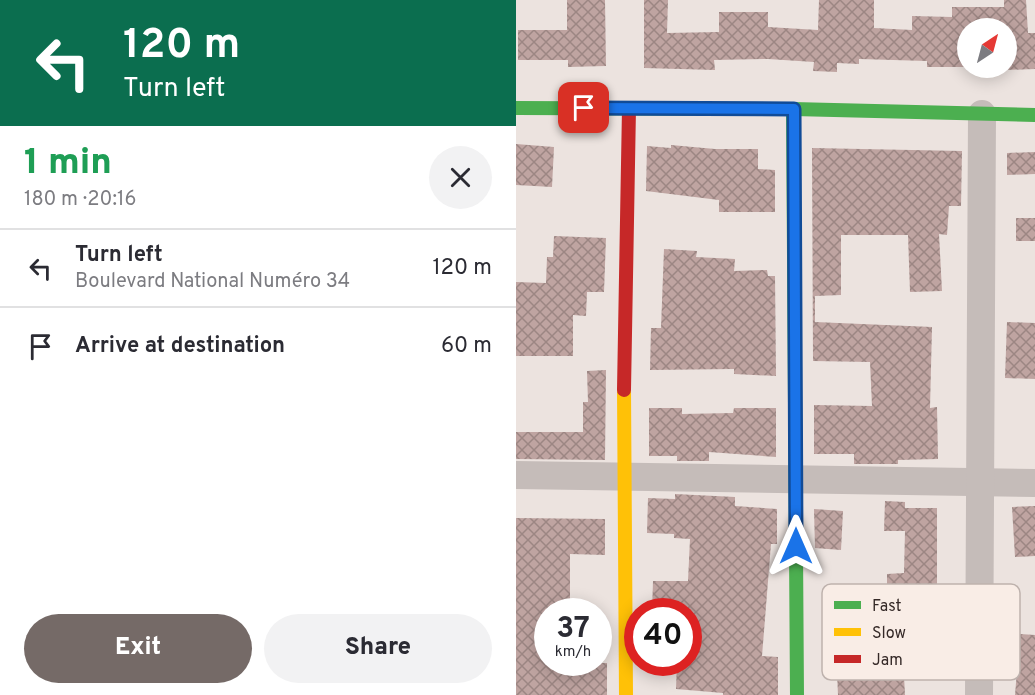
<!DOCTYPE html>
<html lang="en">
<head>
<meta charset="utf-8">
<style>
  body { margin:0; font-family:Overpass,sans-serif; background:#f2f2f3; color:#2b2b33; height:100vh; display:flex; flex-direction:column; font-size:22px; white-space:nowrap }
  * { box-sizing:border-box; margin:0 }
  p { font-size:20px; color:#7c7c81 }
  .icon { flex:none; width:33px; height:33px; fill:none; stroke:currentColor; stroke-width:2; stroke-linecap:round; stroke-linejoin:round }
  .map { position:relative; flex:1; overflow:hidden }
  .side { display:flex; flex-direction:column; background:#fff; width:516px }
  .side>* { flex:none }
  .guide { background:#0b6e4f; color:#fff; overflow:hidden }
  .needle { width:39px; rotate:36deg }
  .controls { position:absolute; left:441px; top:18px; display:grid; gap:12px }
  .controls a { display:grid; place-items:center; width:60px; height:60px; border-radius:50%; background:#fff; box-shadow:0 3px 15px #0003; font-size:30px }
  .speed { position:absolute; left:18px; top:598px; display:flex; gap:12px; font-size:30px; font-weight:700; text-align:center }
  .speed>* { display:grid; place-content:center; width:78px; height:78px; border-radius:50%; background:#fff; box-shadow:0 3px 15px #0003; line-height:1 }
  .speed small { font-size:15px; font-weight:400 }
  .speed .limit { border:9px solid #d22; background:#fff; color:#111 }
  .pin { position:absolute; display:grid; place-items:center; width:51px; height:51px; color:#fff; margin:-26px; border-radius:12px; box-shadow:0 3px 9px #0006 }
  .me { position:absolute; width:66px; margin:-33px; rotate:0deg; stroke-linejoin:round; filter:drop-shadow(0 0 4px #0008) }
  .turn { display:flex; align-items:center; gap:21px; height:126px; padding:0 24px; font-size:27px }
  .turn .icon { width:78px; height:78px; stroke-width:2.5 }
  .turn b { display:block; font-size:42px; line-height:51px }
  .round { display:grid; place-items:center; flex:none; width:63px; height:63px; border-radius:32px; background:#f2f2f3 }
  .head { display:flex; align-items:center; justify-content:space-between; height:102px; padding:0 24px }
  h1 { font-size:36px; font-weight:800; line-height:45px; color:#1e9e55 }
  .button { display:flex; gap:12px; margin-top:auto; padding:12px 24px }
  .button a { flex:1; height:69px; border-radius:36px; background:#756a67; color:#fff; font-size:24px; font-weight:800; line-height:69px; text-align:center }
  .button a+a { background:#f2f2f3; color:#2b2b33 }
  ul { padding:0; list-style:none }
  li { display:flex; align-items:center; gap:18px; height:78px; padding:0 24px; border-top:2px solid #e1e1e2 }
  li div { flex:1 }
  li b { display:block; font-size:22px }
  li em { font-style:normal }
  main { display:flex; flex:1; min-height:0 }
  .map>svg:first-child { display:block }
  .building { fill:url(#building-cross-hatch) }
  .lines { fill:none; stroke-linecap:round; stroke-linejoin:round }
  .street { stroke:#c5bcb9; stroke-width:28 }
  .fast { stroke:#4caf50; stroke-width:14 }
  .slow { stroke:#ffc107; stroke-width:14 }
  .jam { stroke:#c62828; stroke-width:14 }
  .route-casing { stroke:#114b97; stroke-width:15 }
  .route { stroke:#1a73e8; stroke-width:10 }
  .key { fill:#f9ede6; stroke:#beb2ad; stroke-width:1.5 }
  .key-label { font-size:16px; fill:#352927 }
</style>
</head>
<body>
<main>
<section class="side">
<div class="guide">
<div class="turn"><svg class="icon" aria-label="left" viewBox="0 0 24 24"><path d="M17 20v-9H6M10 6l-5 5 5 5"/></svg><div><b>120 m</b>Turn left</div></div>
</div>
<div class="head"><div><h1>1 min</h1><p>180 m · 20:16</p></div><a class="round"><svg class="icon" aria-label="close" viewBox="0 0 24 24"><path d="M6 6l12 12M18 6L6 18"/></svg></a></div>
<ul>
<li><svg class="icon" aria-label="left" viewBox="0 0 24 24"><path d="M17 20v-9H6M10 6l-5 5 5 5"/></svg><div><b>Turn left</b><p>Boulevard National Numéro 34</p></div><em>120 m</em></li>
<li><svg class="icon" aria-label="arrive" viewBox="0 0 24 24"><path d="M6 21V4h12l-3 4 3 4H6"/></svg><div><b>Arrive at destination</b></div><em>60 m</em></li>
</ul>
<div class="button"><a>Exit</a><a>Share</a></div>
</section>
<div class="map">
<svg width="519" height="695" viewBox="0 0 519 695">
  <defs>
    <pattern id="building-cross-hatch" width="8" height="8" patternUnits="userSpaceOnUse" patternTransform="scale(1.5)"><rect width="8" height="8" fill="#bfa4a1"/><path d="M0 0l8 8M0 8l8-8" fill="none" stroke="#9c8683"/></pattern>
  </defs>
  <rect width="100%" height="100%" fill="#ece3df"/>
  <!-- building -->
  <g class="building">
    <path d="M 51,0 L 89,0 L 90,66 L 52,67 L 52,60 L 2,60 L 2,30 L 51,30 Z"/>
    <path d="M 128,0 L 152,0 L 151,33 L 203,32 L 203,12 L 252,12 L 252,27 L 302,30 L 303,0 L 358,0 L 358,28 L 396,30 L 396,16 L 436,17 L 436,7 L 488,7 L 488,0 L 510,0 L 512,33 L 519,33 L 519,69 L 490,70 L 490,28 L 452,28 L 452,67 L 411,67 L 411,61 L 343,59 L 343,64 L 321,63 L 321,72 L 297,71 L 298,62 L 252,59 L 198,60 L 199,70 L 128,68 Z"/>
    <path d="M 0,144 L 38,147 L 36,187 L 0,185 Z"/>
    <path d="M 155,145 L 199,149 L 242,149 L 242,169 L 259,170 L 259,212 L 203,212 L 203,200 L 130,191 L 131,146 L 155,148 Z"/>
    <path d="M 296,148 L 446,151 L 445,206 L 433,206 L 431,235 L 423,234 L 426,291 L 394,292 L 392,235 L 325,235 L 325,295 L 299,296 L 299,322 L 416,327 L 414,408 L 421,407 L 422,459 L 382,460 L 382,464 L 338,464 L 338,454 L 298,454 L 298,405 L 356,406 L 354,362 L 297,361 Z"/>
    <path d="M 519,152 L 519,174 L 491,175 L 491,153 Z"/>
    <rect x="500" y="218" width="19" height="23"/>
    <path d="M 38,236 L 90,238 L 88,292 L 71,292 L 70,316 L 57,315 L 57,356 L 0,356 L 0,282 L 30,283 L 31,257 L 37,257 Z"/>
    <path d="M 148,249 L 181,251 L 180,257 L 219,259 L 218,271 L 251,270 L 252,276 L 259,276 L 260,376 L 218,374 L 218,369 L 134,370 L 135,328 L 145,328 Z"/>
    <path d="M 491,322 L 519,323 L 519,379 L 489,378 Z"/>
    <path d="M 90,370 L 89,460 L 0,459 L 0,432 L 67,432 L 67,402 L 72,402 L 71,371 Z"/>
    <path d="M 133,408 L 166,408 L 166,414 L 217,413 L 218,408 L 260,408 L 260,457 L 193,452 L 193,461 L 161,461 L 161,456 L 133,456 Z"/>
    <path d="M 159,494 L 219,497 L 219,506 L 261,509 L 261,544 L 255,544 L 246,656 L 262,657 L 262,695 L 207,695 L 207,693 L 160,689 L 161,663 L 172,663 L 172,612 L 136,612 L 137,581 L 172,581 L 174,539 L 158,538 L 158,534 L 131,533 L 132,498 L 159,499 Z"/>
    <path d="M 369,501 L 389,502 L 389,508 L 421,508 L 421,620 L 392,619 L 393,598 L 371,599 L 371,574 L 388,573 L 389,531 L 368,531 Z"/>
    <path d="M 519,506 L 519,556 L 499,557 L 496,507 Z"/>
    <path d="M 298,509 L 327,511 L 325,550 L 299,548 Z"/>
    <path d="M 0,518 L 89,519 L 89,555 L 54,554 L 54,612 L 32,612 L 32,617 L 25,617 L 24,656 L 28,657 L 28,663 L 91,663 L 91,695 L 0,695 Z"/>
    <path d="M 504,634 L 519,635 L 519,695 L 499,695 Z"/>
    <path d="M 359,672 L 359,677 L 388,676 L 389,695 L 322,695 L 321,673 Z"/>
  </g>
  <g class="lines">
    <!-- street -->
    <g class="street">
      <path d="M 0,475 L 519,483"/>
      <path d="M 463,695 L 466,114"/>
    </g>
    <!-- fast -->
    <g class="fast">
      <path d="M 0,108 L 277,109 L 519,115"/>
      <path d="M 277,109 L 281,695"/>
    </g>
    <!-- slow -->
    <path class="slow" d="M 108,390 L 110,695"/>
    <!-- jam -->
    <path class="jam" d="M 108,390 L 113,108"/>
  </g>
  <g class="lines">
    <!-- route casing -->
    <g class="route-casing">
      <path id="route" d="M 68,108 L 278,109 L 280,546"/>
    </g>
    <!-- route -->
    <use href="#route" class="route"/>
  </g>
  <!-- legend -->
  <rect x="306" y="584" width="198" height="96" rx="9" class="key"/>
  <rect x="318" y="601" width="27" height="8" fill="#4caf50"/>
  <rect x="318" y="628" width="27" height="8" fill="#ffc107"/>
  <rect x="318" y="655" width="27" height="8" fill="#c62828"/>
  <g class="key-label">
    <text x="356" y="611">Fast</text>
    <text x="356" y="638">Slow</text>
    <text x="356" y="665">Jam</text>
  </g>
</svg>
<div class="controls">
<a><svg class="needle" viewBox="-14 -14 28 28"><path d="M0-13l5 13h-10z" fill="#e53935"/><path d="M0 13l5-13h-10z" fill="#7c7c81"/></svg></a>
</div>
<div class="speed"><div>37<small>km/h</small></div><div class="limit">40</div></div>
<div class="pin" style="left:68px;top:108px;background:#d93025"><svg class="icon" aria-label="arrive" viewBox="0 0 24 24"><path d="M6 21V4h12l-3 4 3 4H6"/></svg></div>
<svg class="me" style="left:280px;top:546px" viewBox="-20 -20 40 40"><path d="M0-17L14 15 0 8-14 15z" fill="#1a73e8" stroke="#fff" stroke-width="4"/></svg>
</div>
</main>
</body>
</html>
